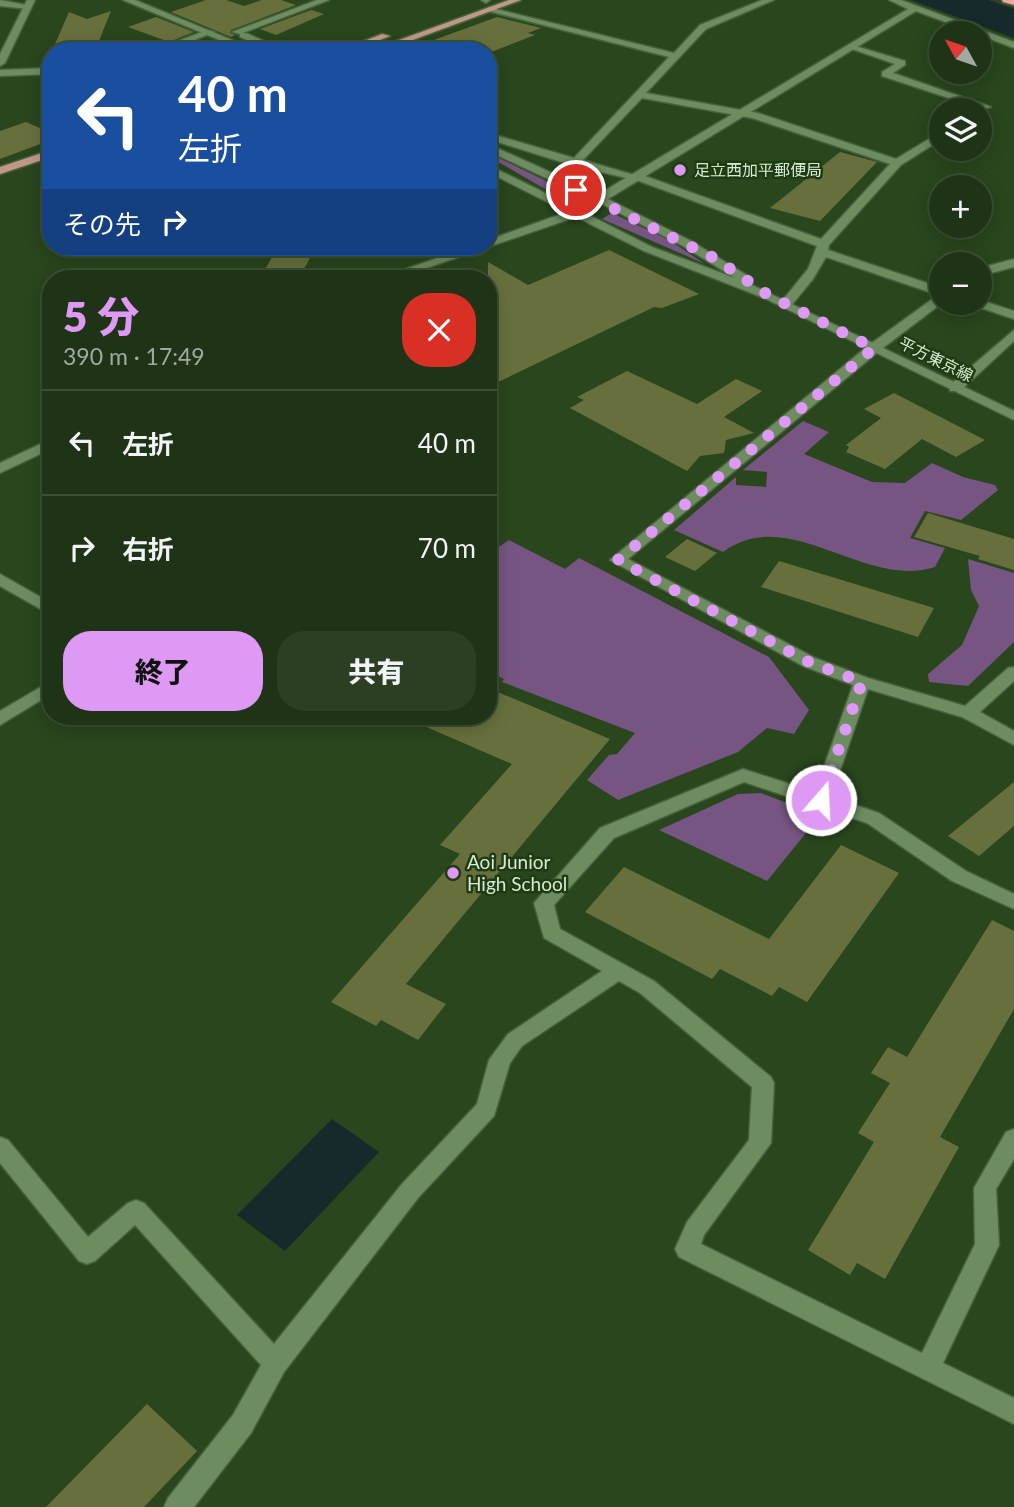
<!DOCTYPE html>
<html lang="ja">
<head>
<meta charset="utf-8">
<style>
  body { margin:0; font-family:Lato,"Noto Sans JP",sans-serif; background:#2c3f23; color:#f1f3f6; height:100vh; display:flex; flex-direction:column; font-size:26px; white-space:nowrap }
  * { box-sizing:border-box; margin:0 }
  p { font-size:23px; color:#a1aaa1 }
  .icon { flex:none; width:38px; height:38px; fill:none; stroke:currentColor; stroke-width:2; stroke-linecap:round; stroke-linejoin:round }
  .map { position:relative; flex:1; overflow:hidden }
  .details { position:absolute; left:42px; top:270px; width:455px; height:455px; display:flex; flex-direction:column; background:#1f3416; border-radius:28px; box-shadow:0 4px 18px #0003,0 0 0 2px #3c4f35 }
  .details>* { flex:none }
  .top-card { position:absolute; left:42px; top:42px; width:455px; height:214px; border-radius:28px; box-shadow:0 4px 18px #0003,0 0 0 2px #3c4f35; background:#1a4fa0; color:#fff; overflow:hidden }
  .needle { width:46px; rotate:310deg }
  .buttons { position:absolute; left:929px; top:21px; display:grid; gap:14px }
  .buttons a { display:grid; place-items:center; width:63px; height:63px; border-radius:50%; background:#1f3416; box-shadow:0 4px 18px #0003,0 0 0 2px #3c4f35; font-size:35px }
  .pin { position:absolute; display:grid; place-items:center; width:60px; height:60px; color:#fff; margin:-30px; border:4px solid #fff; border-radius:50%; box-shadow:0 2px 7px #0007 }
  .me { position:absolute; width:77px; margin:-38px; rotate:19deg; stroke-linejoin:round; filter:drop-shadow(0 0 5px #0008) }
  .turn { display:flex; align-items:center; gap:24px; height:147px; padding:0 21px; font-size:32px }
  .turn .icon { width:91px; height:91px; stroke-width:2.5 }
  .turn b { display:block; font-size:49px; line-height:60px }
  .then { display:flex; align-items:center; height:66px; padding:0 21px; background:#0003; gap:14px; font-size:26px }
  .round { display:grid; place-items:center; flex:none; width:74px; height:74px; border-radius:28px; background:#2c3f23 }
  .head { display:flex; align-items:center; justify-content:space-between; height:119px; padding:0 21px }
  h1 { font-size:42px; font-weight:800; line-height:52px; color:#dd99f4 }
  .cta { display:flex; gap:14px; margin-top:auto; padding:14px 21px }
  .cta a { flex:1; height:80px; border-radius:28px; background:#dd99f4; color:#111; font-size:28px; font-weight:800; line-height:80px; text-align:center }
  .cta a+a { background:#2c3f23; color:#f1f3f6 }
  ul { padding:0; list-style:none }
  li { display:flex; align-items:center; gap:21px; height:105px; padding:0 21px; border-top:2px solid #3c4f35 }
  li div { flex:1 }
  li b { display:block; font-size:26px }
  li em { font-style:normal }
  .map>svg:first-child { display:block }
  .green { fill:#765582 }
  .water { fill:#172a2b }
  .building { fill:#67703d }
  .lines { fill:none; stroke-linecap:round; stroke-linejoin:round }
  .street-casing { stroke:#48613d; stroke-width:3 }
  .secondary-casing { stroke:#48613d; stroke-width:3 }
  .primary-casing { stroke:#48613d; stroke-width:3 }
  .highway-casing { stroke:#48613d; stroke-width:3 }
  .street { fill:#6d8d61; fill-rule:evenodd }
  .secondary { fill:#6d8d61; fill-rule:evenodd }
  .primary { fill:#c09889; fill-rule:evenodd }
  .highway { fill:#f8a0a3; fill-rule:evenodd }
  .route { stroke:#dd99f4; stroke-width:12; stroke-dasharray:0 21.6 }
  .poi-dot { fill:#dd99f4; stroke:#1f3b13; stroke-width:2.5 }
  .labels { text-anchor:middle; stroke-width:5; stroke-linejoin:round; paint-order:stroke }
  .far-poi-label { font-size:16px; fill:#d8ead2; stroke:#1f3b13; text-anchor:start }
  .far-street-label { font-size:16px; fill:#d8ead2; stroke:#1f3b13 }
  .poi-label { font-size:19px; fill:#d8ead2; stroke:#1f3b13; text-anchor:start }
</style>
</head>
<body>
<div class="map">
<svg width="1014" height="1507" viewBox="0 0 1014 1507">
  <rect width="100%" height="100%" fill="#29461d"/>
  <!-- green -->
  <g class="green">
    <path d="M 488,153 L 567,191 L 557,196 L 488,156 Z"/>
    <path d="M 612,213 L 669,240 L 705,264 L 602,219 Z"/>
    <path d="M 803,421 L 829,432 L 804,454 L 872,482 L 905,483 L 932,463 L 963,477 L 995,485 L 998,490 L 961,520 L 925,511 L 910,538 L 945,548 L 935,567 C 864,590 789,503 723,552 L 674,530 L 736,477 L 736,485 L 766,487 L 767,472 L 743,470 Z"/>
    <path d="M 509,540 L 565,569 L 579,558 L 769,657 L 809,710 L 794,734 L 767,728 L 738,752 L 618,800 L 587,780 L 609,755 L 617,754 L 635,733 L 502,682 L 504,679 L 488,672 L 488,554 Z"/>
    <path d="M 968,559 L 1014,573 L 1014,642 L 968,686 L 929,682 L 928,674 L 962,645 L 979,606 L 971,590 Z"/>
    <path d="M 761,793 L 808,811 L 806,833 L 767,881 L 659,830 L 738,794 Z"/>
  </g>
  <!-- water -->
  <g class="water">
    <path d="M 911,0 L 989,0 L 1014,9 L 1014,38 Z"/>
    <path d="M 332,1119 L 379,1152 L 285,1251 L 237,1215 Z"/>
  </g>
  <!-- building -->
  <g class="building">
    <path d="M 206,0 L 226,0 L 244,6 L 262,0 L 281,0 L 296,5 L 231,30 L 230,33 L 235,35 L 231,37 L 171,12 Z"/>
    <path d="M 311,10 L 324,14 L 276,35 L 260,29 Z"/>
    <path d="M 111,11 L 95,51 L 52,51 L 69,12 L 87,19 Z"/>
    <path d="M 156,17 L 194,32 L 169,42 L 128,27 Z"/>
    <path d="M 497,17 L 541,28 L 528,33 L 535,35 L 494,51 L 413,51 L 412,48 Z"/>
    <path d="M 26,122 L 51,133 L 51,140 L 0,159 L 0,131 Z"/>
    <path d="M 840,152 L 877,162 L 820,221 L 770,208 Z"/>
    <path d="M 278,247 L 316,247 L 299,278 L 260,278 Z"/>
    <path d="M 609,250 L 699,294 L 662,308 L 654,307 L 488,387 L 488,262 L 528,285 Z"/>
    <path d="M 627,371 L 697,404 L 736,379 L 762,391 L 724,417 L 754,433 L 726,440 L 724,453 L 700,456 L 687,471 L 570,408 L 584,400 L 577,397 Z"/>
    <path d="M 894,393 L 985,440 L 956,457 L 922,439 L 885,469 L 846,452 L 849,447 L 846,445 L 881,418 L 864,409 Z"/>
    <path d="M 928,513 L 1014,539 L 1014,570 L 978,559 L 980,556 L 914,537 Z"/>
    <path d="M 687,539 L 717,553 L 695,571 L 665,557 Z"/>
    <path d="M 779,561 L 934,608 L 918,637 L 761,587 Z"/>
    <path d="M 488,688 L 610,739 L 406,984 L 446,1004 L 418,1040 L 381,1020 L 376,1026 L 331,1002 L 460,854 L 440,845 L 512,764 L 401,716 L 488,716 Z"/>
    <path d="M 1014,782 L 1014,826 L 979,856 L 948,836 Z"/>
    <path d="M 841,845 L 899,873 L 807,1002 L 779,987 L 772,996 L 720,969 L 712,979 L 585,912 L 624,867 L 769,939 Z"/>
    <path d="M 992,920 L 1014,931 L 1014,1009 L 940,1137 L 959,1147 L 885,1279 L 857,1263 L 850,1275 L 808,1250 L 874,1142 L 858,1133 L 890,1083 L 871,1073 L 888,1047 L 907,1057 Z"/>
    <path d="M 147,1404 L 197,1451 L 144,1507 L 46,1507 Z"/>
  </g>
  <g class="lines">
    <!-- street casing -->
    <g class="street-casing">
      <g id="street">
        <path d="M 0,0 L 32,6 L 28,9 L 0,6 Z"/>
        <path d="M 317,0 L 329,0 L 240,34 L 232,32 Z"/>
        <path d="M 762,0 L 774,0 L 706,29 L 646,93 L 758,113 L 896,159 L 942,131 L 942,139 L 901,165 L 829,245 L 828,250 L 942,288 L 942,303 L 879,351 L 628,559 L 815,658 L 868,678 L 965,706 L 1008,668 L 1014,667 L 1014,681 L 980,712 L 1014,731 L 1014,745 L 962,717 L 868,689 L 831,797 L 879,813 L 966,871 L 1014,894 L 1014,909 L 952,881 L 867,823 L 744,782 L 614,838 L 554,905 L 560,929 L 654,981 L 771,1077 L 774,1083 L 771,1143 L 704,1235 L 701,1244 L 922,1353 L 975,1244 L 974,1188 L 1006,1132 L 1014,1129 L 1014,1159 L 996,1189 L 999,1245 L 943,1363 L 1014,1398 L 1014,1424 L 679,1257 L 675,1249 L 687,1222 L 749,1140 L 752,1087 L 640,993 L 619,981 L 522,1046 L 510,1063 L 494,1116 L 418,1198 L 284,1372 L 251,1433 L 194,1507 L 164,1507 L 168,1498 L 233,1415 L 261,1365 L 135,1225 L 95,1261 L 87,1264 L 79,1261 L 0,1163 L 0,1137 L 8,1140 L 88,1237 L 128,1203 L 136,1200 L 144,1203 L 274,1344 L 402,1184 L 477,1104 L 489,1060 L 508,1034 L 602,971 L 544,938 L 534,903 L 600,828 L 743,769 L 815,792 L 853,685 L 803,666 L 610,560 L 869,345 L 938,295 L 826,257 L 813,279 L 790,307 L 782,307 L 782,301 L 808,269 L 817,246 L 639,181 L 571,165 L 488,139 L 488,133 L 574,158 L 669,57 L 488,11 L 488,7 L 674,53 L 700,25 ZM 642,98 L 752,118 L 890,164 L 821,239 L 642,175 L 634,175 L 583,160 Z"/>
        <path d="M 207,30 L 215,32 L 166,51 L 152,51 Z"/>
        <path d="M 849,44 L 905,61 L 905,65 L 893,73 L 991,107 L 982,109 L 882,76 L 882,72 L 895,64 L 849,48 Z"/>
        <path d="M 51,68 L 51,74 L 0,76 L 0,70 Z"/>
        <path d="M 425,247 L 441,247 L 460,255 L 454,259 Z"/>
        <path d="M 1014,259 L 1014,267 L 980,276 L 980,268 Z"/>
        <path d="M 980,300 L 1014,311 L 1014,319 L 975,306 L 973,303 L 980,303 Z"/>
        <path d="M 1014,330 L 1014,341 L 960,391 L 950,391 L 950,385 Z"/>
        <path d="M 0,574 L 51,603 L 51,615 L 0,586 Z"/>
        <path d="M 51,681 L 51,694 L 0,725 L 0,711 Z"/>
      </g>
    </g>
    <!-- secondary casing -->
    <g class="secondary-casing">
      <g id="secondary">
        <path d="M 27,0 L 35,0 L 5,63 L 0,66 L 0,54 Z"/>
        <path d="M 123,0 L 135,0 L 259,51 L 246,51 Z"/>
        <path d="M 481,0 L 490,0 L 486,3 Z"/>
        <path d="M 889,0 L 901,0 L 1014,42 L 1014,48 L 916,11 L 608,199 L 691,241 L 753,279 L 752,285 L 1014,411 L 1014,420 L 764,298 L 644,251 L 576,217 L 397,278 L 380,278 L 469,247 L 488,247 L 488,240 L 567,212 L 488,172 L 488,165 L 576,208 L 591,199 L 488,151 L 488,144 L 599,194 L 908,9 ZM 600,203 L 683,246 L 735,278 L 652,247 L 585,213 Z"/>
        <path d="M 240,33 L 246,33 L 286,51 L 273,51 L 240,37 Z"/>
        <path d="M 51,439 L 51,449 L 0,473 L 0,463 Z"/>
      </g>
    </g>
    <!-- primary casing -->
    <g class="primary-casing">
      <g id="primary">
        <path d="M 509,0 L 521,0 L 383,51 L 369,51 Z"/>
        <path d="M 382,34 L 390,36 L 352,51 L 338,51 Z"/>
        <path d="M 51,150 L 51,157 L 0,174 L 0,167 Z"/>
      </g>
    </g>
    <!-- highway casing -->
    <g class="highway-casing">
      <path id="highway" d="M 1002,0 L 1014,0 L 1014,5 L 1003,2 Z"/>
    </g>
    <!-- street -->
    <use href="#street" class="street"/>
    <!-- secondary -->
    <use href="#secondary" class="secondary"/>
    <!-- primary -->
    <use href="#primary" class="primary"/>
    <!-- highway -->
    <use href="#highway" class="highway"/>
  </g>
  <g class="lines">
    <!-- route -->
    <path class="route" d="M 576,190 L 716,259 L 768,295 L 874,348 L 618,560 L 809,662 L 862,682 L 821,800"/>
  </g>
  <!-- markers -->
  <g class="poi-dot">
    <circle cx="680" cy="170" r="7"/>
    <circle cx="453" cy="873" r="7"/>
  </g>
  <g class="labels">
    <!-- far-poi labels -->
    <g class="far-poi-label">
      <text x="694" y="176">足立西加平郵便局</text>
    </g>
    <!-- far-street labels -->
    <g class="far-street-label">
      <text transform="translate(936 359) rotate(26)" y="6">平方東京線</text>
    </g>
    <!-- poi labels -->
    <g class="poi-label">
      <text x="467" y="869">Aoi Junior<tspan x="467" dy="22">High School</tspan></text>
    </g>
  </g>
</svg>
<div class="buttons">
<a><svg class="needle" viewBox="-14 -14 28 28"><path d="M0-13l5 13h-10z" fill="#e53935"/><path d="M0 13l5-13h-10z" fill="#a1aaa1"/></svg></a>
<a><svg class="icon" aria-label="layers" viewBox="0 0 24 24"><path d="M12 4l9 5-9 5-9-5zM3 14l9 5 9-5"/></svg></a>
<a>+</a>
<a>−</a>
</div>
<div class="pin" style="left:576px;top:190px;background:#d93025"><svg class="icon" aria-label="arrive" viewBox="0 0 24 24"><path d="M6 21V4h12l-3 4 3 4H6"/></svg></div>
<svg class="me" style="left:821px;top:800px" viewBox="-20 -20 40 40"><circle r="17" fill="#dd99f4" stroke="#fff" stroke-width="3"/><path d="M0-11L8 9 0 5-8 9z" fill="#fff"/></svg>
<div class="top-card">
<div class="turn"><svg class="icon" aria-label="left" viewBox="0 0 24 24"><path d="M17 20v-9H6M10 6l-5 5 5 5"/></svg><div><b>40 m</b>左折</div></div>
<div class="then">その先<svg class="icon" aria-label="right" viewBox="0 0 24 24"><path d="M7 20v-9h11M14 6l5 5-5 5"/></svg></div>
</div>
<section class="details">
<div class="head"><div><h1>5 分</h1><p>390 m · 17:49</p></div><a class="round" style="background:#d93025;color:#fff"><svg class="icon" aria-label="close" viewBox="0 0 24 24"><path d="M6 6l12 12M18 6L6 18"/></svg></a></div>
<ul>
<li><svg class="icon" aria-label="left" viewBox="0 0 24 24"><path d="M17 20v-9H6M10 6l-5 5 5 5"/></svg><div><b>左折</b></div><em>40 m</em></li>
<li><svg class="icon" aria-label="right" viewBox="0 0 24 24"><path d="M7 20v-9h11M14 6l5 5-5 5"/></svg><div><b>右折</b></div><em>70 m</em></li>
</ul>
<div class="cta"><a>終了</a><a>共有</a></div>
</section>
</div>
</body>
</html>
